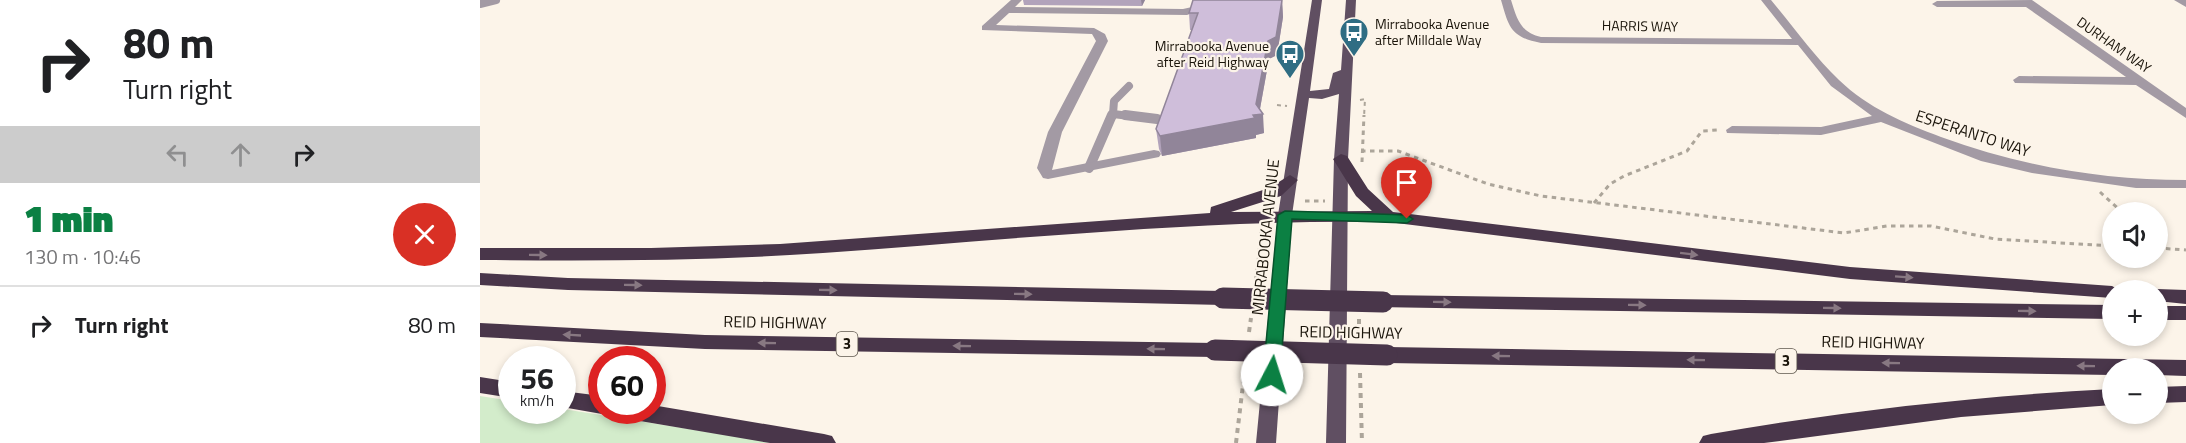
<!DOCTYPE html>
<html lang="en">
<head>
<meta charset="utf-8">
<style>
  body { margin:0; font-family:"Titillium Web",sans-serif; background:#f2f2f2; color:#202124; height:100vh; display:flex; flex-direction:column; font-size:22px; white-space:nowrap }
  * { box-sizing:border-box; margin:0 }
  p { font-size:20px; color:#757577 }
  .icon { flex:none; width:33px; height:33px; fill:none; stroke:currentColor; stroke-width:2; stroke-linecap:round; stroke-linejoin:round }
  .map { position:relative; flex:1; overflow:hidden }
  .sheet { display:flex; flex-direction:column; background:#fff; width:480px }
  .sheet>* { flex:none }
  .banner { background:#fff; color:#202124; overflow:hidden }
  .buttons { position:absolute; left:1622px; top:202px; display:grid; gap:12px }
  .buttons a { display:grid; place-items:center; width:66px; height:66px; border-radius:50%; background:#fff; box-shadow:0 3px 9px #0003; font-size:30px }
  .speed { position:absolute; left:18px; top:346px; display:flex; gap:12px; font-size:30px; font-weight:700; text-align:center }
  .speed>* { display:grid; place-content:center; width:78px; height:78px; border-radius:50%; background:#fff; box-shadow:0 3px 9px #0003; line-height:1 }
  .speed small { font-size:15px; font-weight:400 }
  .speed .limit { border:9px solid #d22; background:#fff; color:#111 }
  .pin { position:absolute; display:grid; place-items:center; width:51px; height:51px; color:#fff; margin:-62px -26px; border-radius:50% 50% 50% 0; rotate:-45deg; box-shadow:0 0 6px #0007 }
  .pin .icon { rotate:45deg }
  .me { position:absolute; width:66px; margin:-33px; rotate:5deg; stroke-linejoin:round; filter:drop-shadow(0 0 4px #0008) }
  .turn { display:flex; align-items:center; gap:21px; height:126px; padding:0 24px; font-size:27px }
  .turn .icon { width:78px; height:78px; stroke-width:2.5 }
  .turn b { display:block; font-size:42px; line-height:51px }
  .lanes { display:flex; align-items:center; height:57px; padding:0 24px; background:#0003; justify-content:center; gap:30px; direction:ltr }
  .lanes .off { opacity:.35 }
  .round { display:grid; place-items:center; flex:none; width:63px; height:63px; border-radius:32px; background:#f2f2f2 }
  .headline { display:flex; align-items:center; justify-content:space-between; height:102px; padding:0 24px }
  h1 { font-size:36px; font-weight:800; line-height:45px; color:#0b8043 }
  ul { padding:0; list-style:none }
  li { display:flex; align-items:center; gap:18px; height:78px; padding:0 24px; border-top:2px solid #e0e0e0 }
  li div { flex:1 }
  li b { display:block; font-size:22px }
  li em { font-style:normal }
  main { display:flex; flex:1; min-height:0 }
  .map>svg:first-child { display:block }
  .green { fill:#d3eccb }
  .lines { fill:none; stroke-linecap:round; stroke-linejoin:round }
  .path-far2 { stroke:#aca59a; stroke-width:2; stroke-dasharray:4 4; stroke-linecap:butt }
  .path-far1 { stroke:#aca59a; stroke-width:3; stroke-dasharray:4.5 4.5; stroke-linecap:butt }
  .path { stroke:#aca59a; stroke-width:4; stroke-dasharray:5 5; stroke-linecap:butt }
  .lane-far1 { stroke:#a39aa4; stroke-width:8 }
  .lane { stroke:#a39aa4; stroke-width:10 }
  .street { fill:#a39aa4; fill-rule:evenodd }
  .primary { fill:#604f62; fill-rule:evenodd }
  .highway { fill:#49364a; fill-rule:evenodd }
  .highway-bridge { stroke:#49364a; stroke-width:21 }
  .wall { fill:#b2a3bb }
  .shaded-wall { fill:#918599 }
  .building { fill:#cfbeda; stroke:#918599; stroke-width:1.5 }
  .oneway { fill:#887882 }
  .route { fill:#0b8043; stroke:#07532c; stroke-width:1.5 }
  .labels { text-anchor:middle; stroke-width:4.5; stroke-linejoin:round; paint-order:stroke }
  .far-poi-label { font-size:14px; fill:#1a140a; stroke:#fcf4e9; text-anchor:start }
  .far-street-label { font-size:14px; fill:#1a140a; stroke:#fcf4e9 }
  .shield { fill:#fcf4e9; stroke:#5e574d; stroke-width:1.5 }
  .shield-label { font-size:15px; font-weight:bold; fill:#1a140a }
  .street-label { font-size:16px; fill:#1a140a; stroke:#fcf4e9 }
</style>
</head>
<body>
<main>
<section class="sheet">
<div class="banner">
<div class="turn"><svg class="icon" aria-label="right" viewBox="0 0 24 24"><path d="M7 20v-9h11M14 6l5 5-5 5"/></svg><div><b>80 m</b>Turn right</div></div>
<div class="lanes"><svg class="icon off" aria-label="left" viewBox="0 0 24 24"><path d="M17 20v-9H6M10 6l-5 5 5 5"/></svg><svg class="icon off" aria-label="ahead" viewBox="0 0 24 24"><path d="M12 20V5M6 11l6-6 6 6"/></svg><svg class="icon" aria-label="right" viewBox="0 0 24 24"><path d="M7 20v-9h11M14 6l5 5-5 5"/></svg></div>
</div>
<div class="headline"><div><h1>1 min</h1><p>130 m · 10:46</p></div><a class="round" style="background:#d93025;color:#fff"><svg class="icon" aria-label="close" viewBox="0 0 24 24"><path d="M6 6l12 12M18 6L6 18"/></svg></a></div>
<ul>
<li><svg class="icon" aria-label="right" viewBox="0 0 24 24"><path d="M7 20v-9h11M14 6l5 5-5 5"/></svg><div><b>Turn right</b></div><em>80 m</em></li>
</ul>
</section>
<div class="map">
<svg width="1706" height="443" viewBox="0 0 1706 443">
  <rect width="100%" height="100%" fill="#fcf4e9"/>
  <!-- green -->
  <path class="green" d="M 0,396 L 31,401 L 32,411 L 83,409 L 296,443 L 0,443 Z"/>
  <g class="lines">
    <!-- path-far2 -->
    <g class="path-far2">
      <path d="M 880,100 L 885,99 L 884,117"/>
      <path d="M 797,105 L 807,106"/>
    </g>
    <!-- path-far1 -->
    <g class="path-far1">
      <path d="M 881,151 L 918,151 L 1008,184 L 1061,196 L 1364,233 L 1407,226 L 1451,226 L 1515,239 L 1632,246"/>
      <path d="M 882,162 L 884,115"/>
      <path d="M 1620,192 L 1643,213"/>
      <path d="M 825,201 L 845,201"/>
      <path d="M 1114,203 L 1130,184 L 1144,176 L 1207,151 L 1222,131 L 1238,130"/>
      <path d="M 1677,248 L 1706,250"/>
      <path d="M 778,262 L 781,231"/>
    </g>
    <!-- path -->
    <g class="path">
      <path d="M 776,281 L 778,261"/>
      <path d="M 879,319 L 879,336"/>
      <path d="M 769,332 L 771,318"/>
      <path d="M 880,373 L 882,443"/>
      <path d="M 756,443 L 765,368"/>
    </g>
    <!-- lane-far1 -->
    <g class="lane-far1">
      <path d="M 0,4 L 16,0"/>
      <path d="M 649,86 L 634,101 L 633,114 L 658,117"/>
      <path d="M 632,117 L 633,114"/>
    </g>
    <!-- lane -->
    <g class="lane">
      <path d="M 645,115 L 677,119"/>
      <path d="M 609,168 L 632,115"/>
    </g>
    <!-- street -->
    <g class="street">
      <path d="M 531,0 L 542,0 L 535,7 L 703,9 L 712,7 L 718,0 L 728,0 L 721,10 L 707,15 L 529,13 L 516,25 L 614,28 L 625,34 L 628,41 L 582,132 L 572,170 L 674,150 L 679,151 L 681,154 L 679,157 L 568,179 L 563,178 L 557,168 L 568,132 L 616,41 L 612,34 L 502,30 L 502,26 Z"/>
      <path d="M 1021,0 L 1031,0 C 1037,19 1040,32 1061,37 L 1312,39 L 1281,0 L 1291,0 C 1313,26 1334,56 1359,80 C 1388,108 1424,123 1461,137 C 1541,166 1621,180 1706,180 L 1706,188 L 1656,188 L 1552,173 L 1501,161 L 1401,122 L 1341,135 L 1247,133 L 1246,130 L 1252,126 L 1341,127 L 1392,116 L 1351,86 L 1318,45 L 1061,43 C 1031,37 1029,28 1021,0 Z"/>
      <path d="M 1552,0 L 1706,108 L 1706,118 L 1656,85 L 1535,83 L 1533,80 L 1539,76 L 1646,77 L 1546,7 L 1457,7 L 1452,4 L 1457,1 Z"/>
      <path d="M 1694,0 L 1706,0 L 1706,7 Z"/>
    </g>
    <!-- primary -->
    <path class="primary" d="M 832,0 L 842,0 L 830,91 L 849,89 L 853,73 L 861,70 L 866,0 L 876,0 L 868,159 L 866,443 L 846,443 L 854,159 L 859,94 L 842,99 L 829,98 L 812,215 L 796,443 L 776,443 L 798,215 Z"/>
    <!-- highway -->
    <g class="highway">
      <path d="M 861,154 L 867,156 L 888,189 L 913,212 L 1370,267 L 1632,286 L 1641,291 L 1632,291 L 1632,298 L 1370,279 L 908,222 C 718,219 531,240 343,253 C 229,261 114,261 0,260 L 0,248 L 171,248 L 300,244 L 730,213 L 731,207 L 789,188 L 810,175 L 818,180 L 801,196 L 751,212 L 892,211 L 876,196 L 853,159 Z"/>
      <path d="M 0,273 L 88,278 L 743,291 L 750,293 L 753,298 L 750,303 L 743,305 L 88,290 L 0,285 Z"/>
      <path d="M 1677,289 L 1706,290 L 1706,304 L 1677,301 L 1677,291 L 1670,291 Z"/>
      <path d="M 903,295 L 1632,305 L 1632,319 L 896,307 L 893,302 L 896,297 Z"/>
      <rect x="1677" y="306" width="29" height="14"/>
      <path d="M 0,323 L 225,335 L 735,343 L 743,345 L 746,350 L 743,355 L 735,357 L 225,349 L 0,337 Z"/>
      <path d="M 907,347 L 1706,360 L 1706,376 L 1677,375 L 1677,369 L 1632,369 L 1632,375 L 907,363 L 899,360 L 896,355 L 899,350 Z"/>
      <path d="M 0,377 L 32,382 L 32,398 L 0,393 Z"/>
      <path d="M 1706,386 L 1706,402 L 1677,403 L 1677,387 Z"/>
      <path d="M 1632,389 L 1632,405 L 1481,417 L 1284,443 L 1219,443 L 1223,436 L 1231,434 C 1364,411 1497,396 1632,389 Z"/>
      <path d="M 82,391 L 122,396 L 122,411 L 130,411 L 122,414 L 82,407 Z"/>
      <path d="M 172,405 L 344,434 L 352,436 L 356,443 L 290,443 L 154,420 L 146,417 L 143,411 L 172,411 Z"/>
    </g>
    <!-- highway-bridge -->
    <g class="highway-bridge">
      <path d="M 743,298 L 903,302"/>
      <path d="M 735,350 L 907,355"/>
    </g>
  </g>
  <!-- wall -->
  <g class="wall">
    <path d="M 543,0 L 665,0 L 662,6 L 544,5 Z"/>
    <path d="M 802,0 L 803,17 L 797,55 L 789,59 L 780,109 L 784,133 L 776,135 L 776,138 L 682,156 L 679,149 L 676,129 L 712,30 L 710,30 L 709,13 Z"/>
  </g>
  <!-- shaded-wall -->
  <g class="shaded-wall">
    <path d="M 661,0 L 665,0 L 662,6 Z"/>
    <path d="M 802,0 L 803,17 L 797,55 L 789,59 L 779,114 L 783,114 L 784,133 L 776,135 L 776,138 L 682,156 L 680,136 L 773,115 L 776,104 L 788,41 Z"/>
  </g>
  <!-- building -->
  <path class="building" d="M 713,0 L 802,0 L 796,37 L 788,41 L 776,104 L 783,114 L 773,115 L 775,118 L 680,136 L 676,129 L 718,13 L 709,13 Z"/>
  <!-- one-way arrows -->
  <defs><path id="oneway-solid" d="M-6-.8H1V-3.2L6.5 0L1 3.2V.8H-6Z" transform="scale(1.5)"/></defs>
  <g class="oneway">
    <use href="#oneway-solid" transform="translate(1209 254) rotate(7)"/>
    <use href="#oneway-solid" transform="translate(58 255) rotate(1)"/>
    <use href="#oneway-solid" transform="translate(1424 277) rotate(4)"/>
    <use href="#oneway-solid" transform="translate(153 285) rotate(1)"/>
    <use href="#oneway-solid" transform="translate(348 290) rotate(1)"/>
    <use href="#oneway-solid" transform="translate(543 294) rotate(1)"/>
    <use href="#oneway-solid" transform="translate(962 302) rotate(1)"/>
    <use href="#oneway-solid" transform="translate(1157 305) rotate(1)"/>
    <use href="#oneway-solid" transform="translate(1352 308) rotate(1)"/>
    <use href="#oneway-solid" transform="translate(1547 311) rotate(1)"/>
    <use href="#oneway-solid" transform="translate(92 335) rotate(-177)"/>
    <use href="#oneway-solid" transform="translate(287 343) rotate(-179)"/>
    <use href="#oneway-solid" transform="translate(482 346) rotate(-179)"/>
    <use href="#oneway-solid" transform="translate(676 349) rotate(-179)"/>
    <use href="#oneway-solid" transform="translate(1021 356) rotate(-179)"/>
    <use href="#oneway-solid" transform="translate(1216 360) rotate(-179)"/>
    <use href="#oneway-solid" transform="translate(1411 363) rotate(-179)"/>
    <use href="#oneway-solid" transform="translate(1606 366) rotate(-179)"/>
  </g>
  <!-- route -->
  <path class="route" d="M 805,211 L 927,215 L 933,219 L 927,223 L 812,219 L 800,375 L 792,381 L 783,375 L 798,215 Z"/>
  <!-- icons -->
  <defs>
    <g id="bus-pin" transform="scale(1.5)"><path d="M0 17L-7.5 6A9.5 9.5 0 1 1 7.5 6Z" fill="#2f6d83" stroke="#fcf4e9"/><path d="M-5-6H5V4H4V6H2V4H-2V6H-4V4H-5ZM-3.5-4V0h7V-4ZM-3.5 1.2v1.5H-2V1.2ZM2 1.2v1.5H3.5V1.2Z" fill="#fff"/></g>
  </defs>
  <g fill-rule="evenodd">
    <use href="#bus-pin" x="874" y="32"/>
    <use href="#bus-pin" x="810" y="54"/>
  </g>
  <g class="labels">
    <!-- far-poi labels -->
    <g class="far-poi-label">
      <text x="895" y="29">Mirrabooka Avenue<tspan x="895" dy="16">after Milldale Way</tspan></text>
      <text x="789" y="51" text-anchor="end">Mirrabooka Avenue<tspan x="789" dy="16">after Reid Highway</tspan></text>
    </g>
    <!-- far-street labels -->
    <g class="far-street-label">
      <text transform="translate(1160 26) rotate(1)" y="5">HARRIS WAY</text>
      <text transform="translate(1634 45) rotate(35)" y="5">DURHAM WAY</text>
    </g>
    <!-- shield labels -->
    <g class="shield">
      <rect x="356.5" y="332" width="21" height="24" rx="4.5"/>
      <rect x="1295.5" y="349" width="21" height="24" rx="4.5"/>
    </g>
    <g class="shield-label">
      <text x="367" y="349">3</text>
      <text x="1306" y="366">3</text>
    </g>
    <!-- street labels -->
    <g class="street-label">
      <text transform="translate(1493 133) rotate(18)" y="6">ESPERANTO WAY</text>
      <text transform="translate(785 237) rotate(-84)" y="6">MIRRABOOKA AVENUE</text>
      <text transform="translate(295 322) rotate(1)" y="6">REID HIGHWAY</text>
      <text transform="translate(871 332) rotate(1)" y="6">REID HIGHWAY</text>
      <text transform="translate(1393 342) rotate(1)" y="6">REID HIGHWAY</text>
    </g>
  </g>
</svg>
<div class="buttons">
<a><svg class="icon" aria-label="sound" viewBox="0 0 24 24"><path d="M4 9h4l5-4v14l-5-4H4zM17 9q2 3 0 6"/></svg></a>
<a>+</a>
<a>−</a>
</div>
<div class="speed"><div>56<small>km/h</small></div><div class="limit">60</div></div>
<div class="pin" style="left:927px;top:219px;background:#d93025"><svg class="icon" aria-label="arrive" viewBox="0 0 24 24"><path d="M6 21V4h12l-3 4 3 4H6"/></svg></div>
<svg class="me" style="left:792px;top:375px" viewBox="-20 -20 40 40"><circle r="19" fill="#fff"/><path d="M0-13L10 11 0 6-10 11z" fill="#0b8043"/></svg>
</div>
</main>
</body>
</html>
